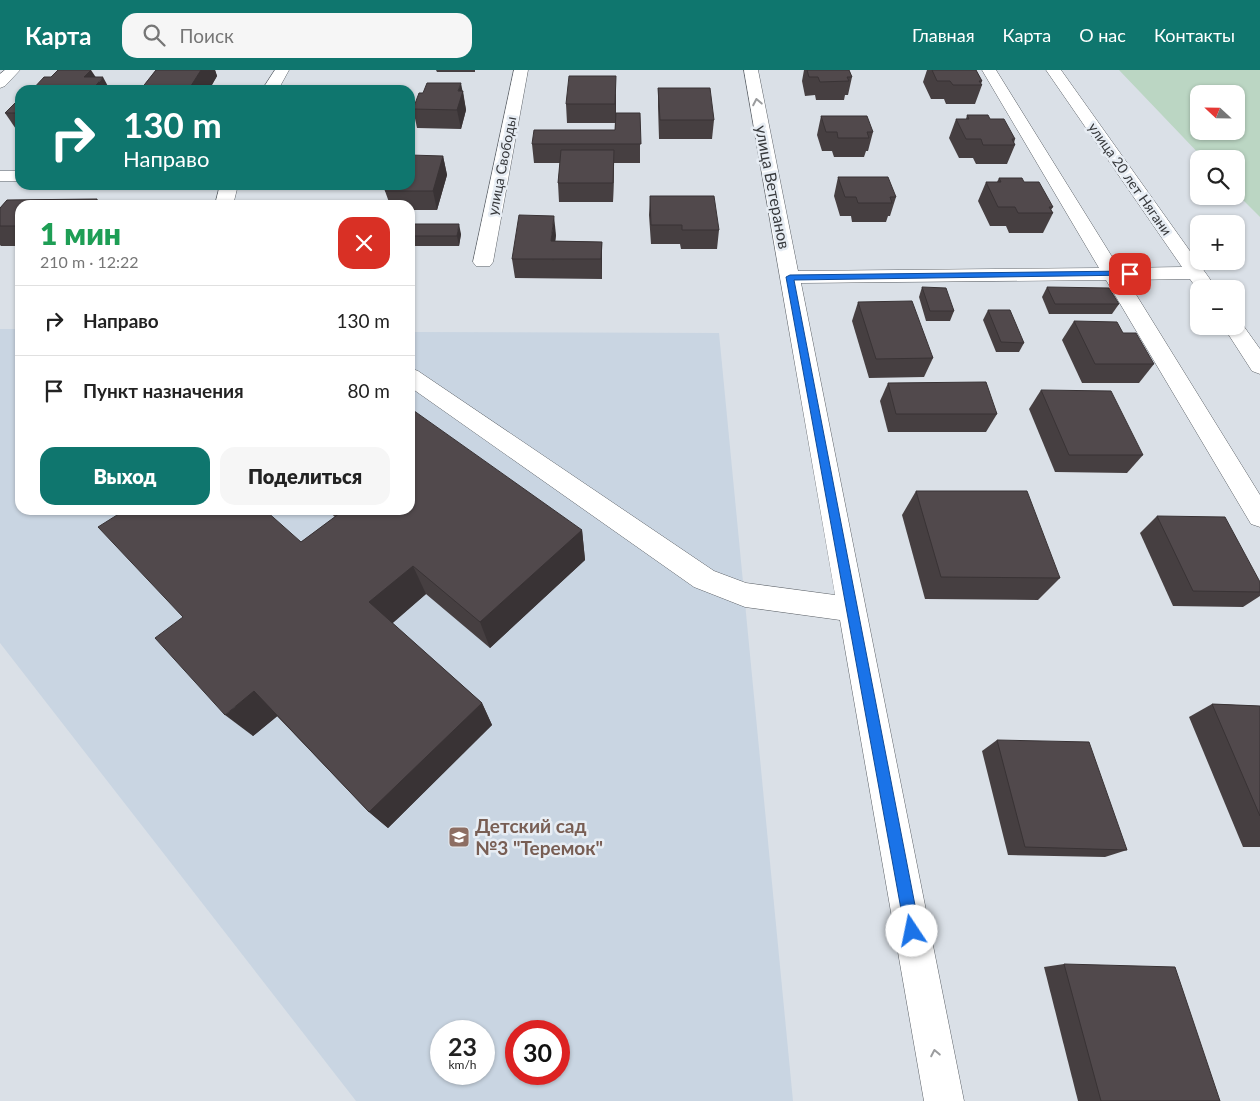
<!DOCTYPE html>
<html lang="ru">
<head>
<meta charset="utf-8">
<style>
  body { margin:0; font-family:Lato,sans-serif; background:#f6f6f6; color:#222; height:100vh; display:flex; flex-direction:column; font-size:19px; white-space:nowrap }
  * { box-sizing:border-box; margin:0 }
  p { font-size:16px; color:#767676 }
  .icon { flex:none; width:28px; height:28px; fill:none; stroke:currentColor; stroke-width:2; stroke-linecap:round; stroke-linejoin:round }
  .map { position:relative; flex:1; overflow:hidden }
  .panel { position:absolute; left:15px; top:130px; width:400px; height:315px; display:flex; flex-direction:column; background:#fff; border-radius:15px; box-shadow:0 1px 4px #0004 }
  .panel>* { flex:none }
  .top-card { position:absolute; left:15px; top:15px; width:400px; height:105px; border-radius:15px; box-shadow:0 1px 4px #0004; background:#0f766e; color:#fff; overflow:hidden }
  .needle { width:32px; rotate:292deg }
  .buttons { position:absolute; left:1190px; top:15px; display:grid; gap:10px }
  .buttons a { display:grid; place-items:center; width:55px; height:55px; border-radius:10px; background:#fff; box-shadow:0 1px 4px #0004; font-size:25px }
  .speed { position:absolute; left:430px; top:950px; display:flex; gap:10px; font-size:25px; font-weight:700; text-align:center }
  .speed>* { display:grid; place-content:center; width:65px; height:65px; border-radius:50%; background:#fff; box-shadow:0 1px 4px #0004; line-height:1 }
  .speed small { font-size:12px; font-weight:400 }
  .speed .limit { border:8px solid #d22; background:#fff; color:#111 }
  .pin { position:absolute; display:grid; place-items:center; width:42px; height:42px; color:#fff; margin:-21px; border-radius:10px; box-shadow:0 2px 8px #0006 }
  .me { position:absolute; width:55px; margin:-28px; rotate:349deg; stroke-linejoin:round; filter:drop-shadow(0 0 4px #0008) }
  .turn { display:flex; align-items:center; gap:18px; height:105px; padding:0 25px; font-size:22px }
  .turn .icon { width:65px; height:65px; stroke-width:2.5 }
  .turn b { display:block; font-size:35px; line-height:42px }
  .round { display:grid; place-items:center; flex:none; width:52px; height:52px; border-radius:15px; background:#f6f6f6 }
  .overview { display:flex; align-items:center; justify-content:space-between; height:85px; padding:0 25px }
  h1 { font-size:30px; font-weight:800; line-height:38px; color:#1e9e55 }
  .button { display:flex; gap:10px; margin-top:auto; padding:10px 25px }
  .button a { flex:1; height:58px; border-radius:15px; background:#0f766e; color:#fff; font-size:20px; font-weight:800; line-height:58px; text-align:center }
  .button a+a { background:#f6f6f6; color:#222 }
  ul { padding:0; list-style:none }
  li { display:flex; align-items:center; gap:15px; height:70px; padding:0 25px; border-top:1px solid #e0e0e0 }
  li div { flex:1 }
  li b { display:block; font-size:19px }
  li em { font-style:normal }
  header { display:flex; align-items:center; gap:30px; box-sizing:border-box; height:70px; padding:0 25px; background:#0f766e; color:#fff }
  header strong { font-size:24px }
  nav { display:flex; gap:28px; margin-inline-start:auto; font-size:18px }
  .search { width:350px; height:45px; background:#f6f6f6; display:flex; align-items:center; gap:12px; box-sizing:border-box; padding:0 18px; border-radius:15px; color:#767676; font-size:19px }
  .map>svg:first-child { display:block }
  .built { fill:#c9d5e2; fill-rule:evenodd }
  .green { fill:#bbd6c3; fill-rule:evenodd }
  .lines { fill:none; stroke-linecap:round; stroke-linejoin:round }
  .minor-casing { stroke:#5d6268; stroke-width:1 }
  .minor { fill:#fff; fill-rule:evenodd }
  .wall { fill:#463f41 }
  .shaded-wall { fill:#393335 }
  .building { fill:#51494c; stroke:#393335 }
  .oneway { stroke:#9b9c9e }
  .route { fill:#1a73e8; stroke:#114b97 }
  .labels { text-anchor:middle; stroke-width:5; stroke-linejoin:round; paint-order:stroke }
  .far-street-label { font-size:14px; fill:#37393c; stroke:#e7edf4 }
  .street-label { font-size:16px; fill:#37393c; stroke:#e7edf4 }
  .near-education-label { font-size:19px; font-weight:bold; fill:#785e54; stroke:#e7edf4; text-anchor:start }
</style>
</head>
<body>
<header>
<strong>Карта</strong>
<div class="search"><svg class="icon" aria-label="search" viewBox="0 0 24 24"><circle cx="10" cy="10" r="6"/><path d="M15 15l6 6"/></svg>Поиск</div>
<nav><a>Главная</a><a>Карта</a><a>О нас</a><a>Контакты</a></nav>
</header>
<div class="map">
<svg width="1260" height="1031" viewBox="0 0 1260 1031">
  <rect width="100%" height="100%" fill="#dae0e7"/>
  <!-- built -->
  <path class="built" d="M 0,259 L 20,259 L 20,440 L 410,440 L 410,262 L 719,263 L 793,1031 L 356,1031 L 0,573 ZM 441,961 L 484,961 L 484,1004 L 441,1004 ZM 516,961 L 559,961 L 559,1004 L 516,1004 Z"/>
  <!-- green -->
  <path class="green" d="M 1119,0 L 1260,0 L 1260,147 L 1236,123 L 1236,89 L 1204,89 ZM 1199,24 L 1236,24 L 1236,61 L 1199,61 Z"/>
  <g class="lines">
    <!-- minor casing -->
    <g class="minor-casing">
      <g id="minor">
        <path d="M 5,0 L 20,0 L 5,16 L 0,18 L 0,4 Z"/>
        <path d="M 275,0 L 289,0 L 278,20 L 262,20 Z"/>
        <path d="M 514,0 L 528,0 L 493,192 L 490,196 L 476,196 L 473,192 Z"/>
        <path d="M 744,0 L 758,0 L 798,201 L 1099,198 L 982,0 L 996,0 L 1119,198 L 1182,197 L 1046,0 L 1061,0 L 1217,219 L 1199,219 L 1199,222 L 1190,209 L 1127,210 L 1260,425 L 1260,457 L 1251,454 L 1106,210 L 801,213 L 964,1031 L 924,1031 L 840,550 L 745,537 L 694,517 L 410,317 L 410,298 L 418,301 L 714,501 L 746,513 L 835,525 Z"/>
        <rect x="0" y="101" width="20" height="10"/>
        <path d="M 220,115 L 238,115 L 233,135 L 215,135 Z"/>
        <path d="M 1236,250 L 1240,251 L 1260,279 L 1260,304 L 1252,301 L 1223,256 L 1236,256 Z"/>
      </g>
    </g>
    <!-- minor -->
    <use href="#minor" class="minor"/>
  </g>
  <!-- wall -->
  <g class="wall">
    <path d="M 156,0 L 215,0 L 217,6 L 209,20 L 142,20 L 141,19 Z"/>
    <path d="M 436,0 L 475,0 L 475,2 L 437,2 Z"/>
    <path d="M 804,0 L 849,0 L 852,7 L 848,25 L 845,25 L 844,30 L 816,30 L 815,25 L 805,26 L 802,11 Z"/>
    <path d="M 927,0 L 976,0 L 982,11 L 981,14 L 982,15 L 975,34 L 946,34 L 944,29 L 931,29 L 923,12 Z"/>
    <path d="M 658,18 L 714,50 L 712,69 L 659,69 L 658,36 Z"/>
    <path d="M 463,21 L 466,40 L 461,59 L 417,58 L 413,39 L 423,23 Z"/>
    <path d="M 616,24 L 616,43 L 640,43 L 640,93 L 614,93 L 613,132 L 559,132 L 558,113 L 560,93 L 534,93 L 532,74 L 615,60 L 615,53 L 567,53 L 566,34 Z"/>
    <path d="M 20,29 L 20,62 L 18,62 L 5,43 Z"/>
    <path d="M 967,45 L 1015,69 L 1014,73 L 1015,75 L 1007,94 L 976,94 L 973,88 L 959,88 L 949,68 L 956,49 L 966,49 Z"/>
    <path d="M 821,46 L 873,62 L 868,81 L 866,81 L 864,87 L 834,87 L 832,81 L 822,81 L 817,65 Z"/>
    <path d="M 443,86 L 447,105 L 437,140 L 410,140 L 410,135 L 390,135 L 385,121 Z"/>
    <path d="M 838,107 L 896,127 L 890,146 L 888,146 L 886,152 L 852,152 L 851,146 L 840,146 L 834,126 Z"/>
    <path d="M 999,108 L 1024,112 L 1053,137 L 1051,140 L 1053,143 L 1043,163 L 1009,163 L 1006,156 L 990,156 L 978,131 L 986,112 L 997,112 Z"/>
    <path d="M 650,126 L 719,160 L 717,179 L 681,179 L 680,174 L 651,174 L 649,145 Z"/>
    <path d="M 97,129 L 101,135 L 20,135 L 20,176 L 1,176 L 0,175 L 0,138 L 7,130 Z"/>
    <path d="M 410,156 L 461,164 L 459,176 L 410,176 Z"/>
    <path d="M 556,165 L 555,171 L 602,172 L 602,209 L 515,208 L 512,189 Z"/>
    <path d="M 922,217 L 954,241 L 950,251 L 926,251 L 919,227 Z"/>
    <path d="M 1047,217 L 1119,234 L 1112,244 L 1049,244 L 1042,227 Z"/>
    <path d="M 858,232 L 933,288 L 924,307 L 869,308 L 852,251 Z"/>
    <path d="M 988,240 L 1024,273 L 1019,282 L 996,282 L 983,250 Z"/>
    <path d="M 1074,251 L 1123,263 L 1154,294 L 1139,313 L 1082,313 L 1062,270 Z"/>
    <path d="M 888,313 L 997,344 L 986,362 L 888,362 L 880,331 Z"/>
    <path d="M 1041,320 L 1143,385 L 1127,403 L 1055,402 L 1029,339 Z"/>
    <path d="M 916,421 L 1060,508 L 1038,530 L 925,529 L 902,445 Z"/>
    <path d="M 327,440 L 410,440 L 582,460 L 585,490 L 490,578 L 426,524 L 392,553 L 482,633 L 492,655 L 388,758 L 369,742 L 277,646 L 253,666 L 183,547 L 301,472 L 335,447 Z"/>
    <path d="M 1157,446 L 1260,512 L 1260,526 L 1243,537 L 1173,536 L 1140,463 Z"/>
    <path d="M 1212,634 L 1260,636 L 1260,777 L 1243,777 L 1189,647 Z"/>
    <path d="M 997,670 L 1127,780 L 1105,787 L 1008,785 L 982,681 Z"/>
    <path d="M 1064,894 L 1220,1031 L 1078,1031 L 1044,897 Z"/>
  </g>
  <!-- shaded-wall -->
  <g class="shaded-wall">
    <path d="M 91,0 L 99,12 L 103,7 L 110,20 L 92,20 L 84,7 Z"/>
    <path d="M 201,0 L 215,0 L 217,6 L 209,20 L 189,20 L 189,19 Z"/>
    <path d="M 616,6 L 616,53 L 615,34 Z"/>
    <path d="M 461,13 L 466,40 L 461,59 L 457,40 L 458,21 Z"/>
    <path d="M 614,80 L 614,99 L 613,132 L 613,113 Z"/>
    <path d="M 443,86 L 447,105 L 437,140 L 433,121 Z"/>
    <path d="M 97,129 L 101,135 L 93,135 Z"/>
    <path d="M 554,146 L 556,165 L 553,191 L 551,171 Z"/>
    <path d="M 459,154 L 461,164 L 459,176 L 457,166 Z"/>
    <path d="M 602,172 L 602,209 L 601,189 Z"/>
    <path d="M 582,460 L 585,490 L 490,578 L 480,552 Z"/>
    <path d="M 413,496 L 426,524 L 386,559 L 369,532 Z"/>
    <path d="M 254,621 L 280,644 L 253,666 L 225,645 Z"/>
    <path d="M 482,633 L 492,655 L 388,758 L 369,742 Z"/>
  </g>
  <!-- building -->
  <g class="building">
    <path d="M 58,0 L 91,0 L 84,7 L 103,7 L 92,20 L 32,20 L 44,7 L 51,7 Z"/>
    <path d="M 156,0 L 201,0 L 189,19 L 141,19 Z"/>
    <path d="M 807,0 L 849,0 L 852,7 L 847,7 L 849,11 L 820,12 L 818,7 L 809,7 Z"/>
    <path d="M 932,0 L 976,0 L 982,11 L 979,11 L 982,15 L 953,15 L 950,11 L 937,11 Z"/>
    <path d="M 569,6 L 616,6 L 615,34 L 566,34 Z"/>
    <path d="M 427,13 L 461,13 L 458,21 L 463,21 L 457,40 L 413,39 L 419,23 L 423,23 Z"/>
    <path d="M 658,18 L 710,18 L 714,50 L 660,50 Z"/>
    <path d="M 19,29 L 20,29 L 20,43 L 5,43 Z"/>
    <path d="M 616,43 L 640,43 L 641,74 L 532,74 L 534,60 L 615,60 Z"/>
    <path d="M 967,45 L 988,45 L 990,49 L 1004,49 L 1015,69 L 1012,69 L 1015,75 L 983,75 L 981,69 L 966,69 L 956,49 L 969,49 Z"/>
    <path d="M 821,46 L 867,46 L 873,62 L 867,62 L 869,68 L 838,68 L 837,62 L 826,62 Z"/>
    <path d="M 561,80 L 614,80 L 613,113 L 558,113 Z"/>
    <path d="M 410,85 L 443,86 L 433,121 L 385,121 L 388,115 L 410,115 Z"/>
    <path d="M 838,107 L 888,107 L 896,127 L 890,127 L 892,133 L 858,133 L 856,127 L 845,127 Z"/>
    <path d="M 999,108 L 1022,108 L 1024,112 L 1039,112 L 1053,137 L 1049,137 L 1053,143 L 1018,143 L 1015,137 L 998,137 L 986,112 L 1001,112 Z"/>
    <path d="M 650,126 L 714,126 L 719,160 L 682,160 L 682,155 L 651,155 Z"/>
    <path d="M 97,129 L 93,135 L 20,135 L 20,156 L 0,156 L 0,138 L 7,130 Z"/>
    <path d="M 519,145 L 554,146 L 551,171 L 602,172 L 601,189 L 512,189 Z"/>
    <path d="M 411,154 L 459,154 L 457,166 L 410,166 Z"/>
    <path d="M 922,217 L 946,218 L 954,241 L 930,241 Z"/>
    <path d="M 1047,217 L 1109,218 L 1119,234 L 1055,234 Z"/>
    <path d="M 912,231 L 933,288 L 876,289 L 858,232 Z"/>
    <path d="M 988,240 L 1010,240 L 1024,273 L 1001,272 Z"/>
    <path d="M 1074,251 L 1117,252 L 1123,263 L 1136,263 L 1154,294 L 1095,294 Z"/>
    <path d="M 986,312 L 997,344 L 896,344 L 888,313 Z"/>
    <path d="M 1041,320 L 1111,321 L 1143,385 L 1069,385 Z"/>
    <path d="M 410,338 L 582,460 L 480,552 L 413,496 L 369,532 L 482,633 L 369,742 L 254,621 L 225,645 L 155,568 L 183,547 L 98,457 L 125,440 L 265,440 L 301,472 L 344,440 L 410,440 Z"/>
    <path d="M 916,421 L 1027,421 L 1060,508 L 941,507 Z"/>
    <path d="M 1157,446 L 1225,447 L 1260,512 L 1260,522 L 1193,521 Z"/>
    <path d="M 1212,634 L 1260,636 L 1260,746 Z"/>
    <path d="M 997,670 L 1089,672 L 1127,780 L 1025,777 Z"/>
    <path d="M 1064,894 L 1175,897 L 1220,1031 L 1101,1031 Z"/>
  </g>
  <!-- one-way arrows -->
  <defs><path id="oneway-chevron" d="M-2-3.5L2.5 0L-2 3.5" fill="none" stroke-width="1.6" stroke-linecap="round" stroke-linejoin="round" transform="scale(1.25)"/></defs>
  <g class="oneway">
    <use href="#oneway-chevron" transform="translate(757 32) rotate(-101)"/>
    <use href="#oneway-chevron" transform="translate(935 983) rotate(-101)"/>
  </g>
  <!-- route -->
  <path class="route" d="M 1130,201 L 1135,204 L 1133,205 L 794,210 L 920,861 L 918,866 L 912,868 L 907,866 L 905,861 L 786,207 L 790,205 Z"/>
  <!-- icons -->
  <defs>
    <g id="school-square" transform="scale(1.125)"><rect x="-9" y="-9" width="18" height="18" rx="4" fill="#8d6e63" stroke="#e7edf4"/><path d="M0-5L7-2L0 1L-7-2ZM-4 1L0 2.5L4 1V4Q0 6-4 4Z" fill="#fff"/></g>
  </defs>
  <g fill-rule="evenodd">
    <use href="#school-square" x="459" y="767"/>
  </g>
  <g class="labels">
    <!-- far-street labels -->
    <g class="far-street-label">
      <text transform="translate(502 96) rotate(-79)" y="5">улица Свободы</text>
      <text transform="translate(1130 109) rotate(55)" y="5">улица 20 лет Нягани</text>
    </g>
    <!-- street labels -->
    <g class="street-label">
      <text transform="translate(773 117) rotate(79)" y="6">улица Ветеранов</text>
    </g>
    <!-- near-education labels -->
    <g class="near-education-label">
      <text x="475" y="763">Детский сад<tspan x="475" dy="22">№3 "Теремок"</tspan></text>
    </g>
  </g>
</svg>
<div class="buttons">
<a><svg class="needle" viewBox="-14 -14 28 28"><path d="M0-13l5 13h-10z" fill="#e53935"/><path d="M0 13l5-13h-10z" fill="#767676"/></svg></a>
<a><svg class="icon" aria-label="search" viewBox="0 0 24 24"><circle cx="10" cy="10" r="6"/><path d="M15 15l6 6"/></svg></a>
<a>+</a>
<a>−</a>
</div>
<div class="speed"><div>23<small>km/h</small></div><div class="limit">30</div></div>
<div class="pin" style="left:1130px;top:204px;background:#d93025"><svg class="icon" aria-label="arrive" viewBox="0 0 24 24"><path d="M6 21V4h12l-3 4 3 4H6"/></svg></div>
<svg class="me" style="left:912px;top:861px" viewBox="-20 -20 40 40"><circle r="19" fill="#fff"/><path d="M0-13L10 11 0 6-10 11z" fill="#1a73e8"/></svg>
<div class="top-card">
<div class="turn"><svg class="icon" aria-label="right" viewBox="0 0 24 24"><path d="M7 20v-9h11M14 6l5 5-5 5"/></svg><div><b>130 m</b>Направо</div></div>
</div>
<section class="panel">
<div class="overview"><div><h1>1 мин</h1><p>210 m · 12:22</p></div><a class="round" style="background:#d93025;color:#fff"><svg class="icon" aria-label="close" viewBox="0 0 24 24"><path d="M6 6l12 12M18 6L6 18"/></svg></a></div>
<ul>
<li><svg class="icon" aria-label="right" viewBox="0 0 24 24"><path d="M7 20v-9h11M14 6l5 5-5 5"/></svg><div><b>Направо</b></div><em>130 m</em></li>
<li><svg class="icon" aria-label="arrive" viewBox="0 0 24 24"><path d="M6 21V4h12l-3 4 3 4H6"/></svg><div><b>Пункт назначения</b></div><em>80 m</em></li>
</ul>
<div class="button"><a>Выход</a><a>Поделиться</a></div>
</section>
</div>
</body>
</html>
